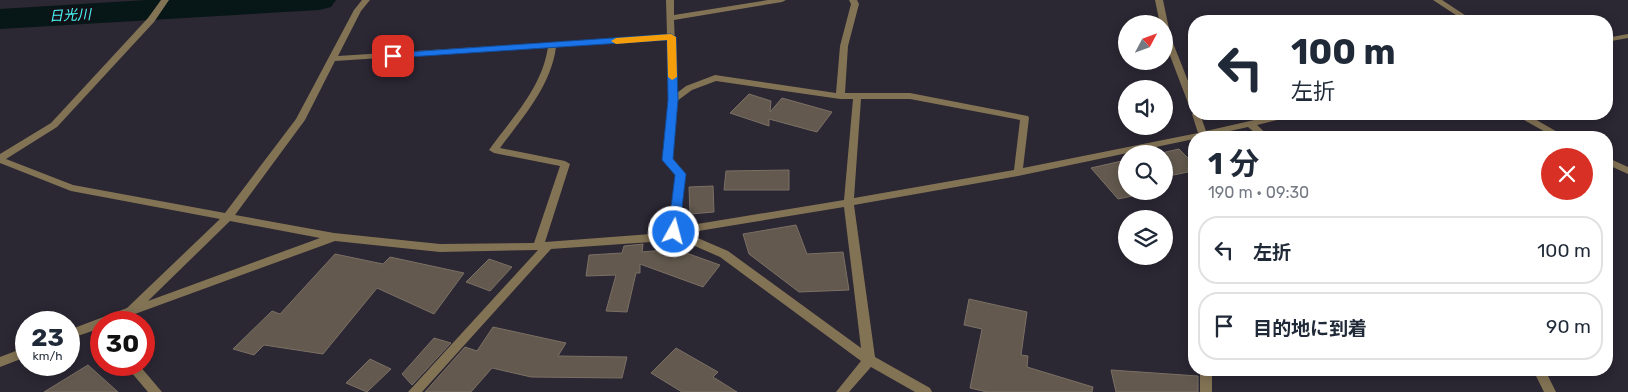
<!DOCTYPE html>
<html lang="ja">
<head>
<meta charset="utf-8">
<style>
  body { margin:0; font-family:Rubik,"Noto Sans JP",sans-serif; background:#f6f6f7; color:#1f2937; height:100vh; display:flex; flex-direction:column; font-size:19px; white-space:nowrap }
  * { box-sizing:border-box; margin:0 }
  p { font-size:16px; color:#747a83 }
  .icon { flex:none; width:28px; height:28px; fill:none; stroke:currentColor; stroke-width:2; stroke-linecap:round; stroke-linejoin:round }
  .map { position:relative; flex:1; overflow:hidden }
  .panel { position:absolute; left:1188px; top:131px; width:425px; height:245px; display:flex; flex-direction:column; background:#fff; border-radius:20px; box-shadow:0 2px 12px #0003 }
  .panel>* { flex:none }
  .hud { position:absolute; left:1188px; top:15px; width:425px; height:105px; border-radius:20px; box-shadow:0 2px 12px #0003; background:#fff; color:#1f2937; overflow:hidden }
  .needle { width:32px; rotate:49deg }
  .buttons { position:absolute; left:1118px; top:15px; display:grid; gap:10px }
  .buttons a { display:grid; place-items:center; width:55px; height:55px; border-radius:50%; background:#fff; box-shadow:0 2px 12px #0003; font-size:25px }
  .speed { position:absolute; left:15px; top:311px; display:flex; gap:10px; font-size:25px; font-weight:700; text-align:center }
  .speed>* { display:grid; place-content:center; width:65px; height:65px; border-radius:50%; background:#fff; box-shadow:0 2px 12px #0003; line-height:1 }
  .speed small { font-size:12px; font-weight:400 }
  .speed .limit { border:8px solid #d22; background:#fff; color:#111 }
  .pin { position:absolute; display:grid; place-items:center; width:42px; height:42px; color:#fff; margin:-21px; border-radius:10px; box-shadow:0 2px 8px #0006 }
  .me { position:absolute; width:55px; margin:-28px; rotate:7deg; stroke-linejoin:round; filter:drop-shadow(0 0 4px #0008) }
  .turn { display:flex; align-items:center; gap:18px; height:105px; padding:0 20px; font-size:22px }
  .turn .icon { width:65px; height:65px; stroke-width:2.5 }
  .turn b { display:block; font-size:35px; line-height:42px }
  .round { display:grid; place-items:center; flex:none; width:52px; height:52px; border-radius:26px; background:#f6f6f7 }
  .headline { display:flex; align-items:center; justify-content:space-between; height:85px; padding:0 20px }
  h1 { font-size:30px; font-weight:700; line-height:38px }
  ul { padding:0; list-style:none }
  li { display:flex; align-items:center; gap:15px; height:68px; margin:0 10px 8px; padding:0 10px; border:2px solid #e0e1e3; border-radius:20px }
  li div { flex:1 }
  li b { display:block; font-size:19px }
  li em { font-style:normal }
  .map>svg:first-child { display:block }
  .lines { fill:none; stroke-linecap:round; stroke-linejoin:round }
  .river { fill:#071616; fill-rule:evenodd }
  .building { fill:#63594e; stroke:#7b7064 }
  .minor { fill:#837355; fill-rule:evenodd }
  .route { fill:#1a73e8; stroke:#114b97 }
  .slow { fill:#f59e0b }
  .labels { text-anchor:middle; stroke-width:4; stroke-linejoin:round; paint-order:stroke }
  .far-water-label { font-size:14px; font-style:italic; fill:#49f7f7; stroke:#131117 }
</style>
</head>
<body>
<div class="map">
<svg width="1628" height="392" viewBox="0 0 1628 392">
  <rect width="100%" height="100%" fill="#2b2733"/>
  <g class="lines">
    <!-- river -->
    <path class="river" d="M 147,0 L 336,0 L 331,7 L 319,10 L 0,29 L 0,9 Z"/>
  </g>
  <!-- building -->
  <g class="building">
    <path d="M 749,94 L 771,101 L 770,112 L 782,98 L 832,112 L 817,132 L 769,119 L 769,126 L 730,113 Z"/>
    <path d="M 1179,149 L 1189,159 L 1188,172 L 1164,177 L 1164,154 L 1157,154 Z"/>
    <path d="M 1126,160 L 1126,191 L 1147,193 L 1118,199 L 1091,168 Z"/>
    <path d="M 789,170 L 789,190 L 724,190 L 726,171 Z"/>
    <path d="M 713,186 L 714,212 L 690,214 L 689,187 Z"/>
    <path d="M 796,225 L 807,254 L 843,252 L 849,290 L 799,292 L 749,254 L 743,234 Z"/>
    <path d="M 643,244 L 642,252 L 675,249 L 720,265 L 703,287 L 640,264 L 640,273 L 636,273 L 627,312 L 606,311 L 616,275 L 586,276 L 589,255 L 622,253 L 624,246 Z"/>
    <path d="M 335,254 L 383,264 L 390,257 L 464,273 L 434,314 L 377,288 L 323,354 L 264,345 L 254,355 L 233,349 L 272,311 L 280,314 Z"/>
    <path d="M 489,259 L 512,267 L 490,291 L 466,282 Z"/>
    <path d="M 969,299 L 1027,312 L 1021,355 L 1028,356 L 1027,367 L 1093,387 L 1092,392 L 987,392 L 970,388 L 982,329 L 964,325 Z"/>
    <path d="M 493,327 L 566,343 L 558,356 L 627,357 L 622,378 L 531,377 L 492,368 L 471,392 L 425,392 L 465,347 L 477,351 Z"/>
    <path d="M 434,338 L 451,343 L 412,385 L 402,374 Z"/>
    <path d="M 676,348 L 718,372 L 713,377 L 737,392 L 682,392 L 651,373 Z"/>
    <path d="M 370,359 L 391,369 L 367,392 L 346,383 Z"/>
    <path d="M 88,365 L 118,392 L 44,392 Z"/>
    <path d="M 1111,370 L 1198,376 L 1198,392 L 1116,392 Z"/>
  </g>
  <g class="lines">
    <!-- minor -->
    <g class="minor">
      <path d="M 161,0 L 169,0 L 154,22 L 57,127 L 6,159 L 73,185 L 225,213 L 296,119 L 354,10 L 362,0 L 370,0 L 361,11 L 338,56 L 667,35 L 666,0 L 674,0 L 674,15 L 768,0 L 786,0 L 782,2 L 674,20 L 677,93 L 686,86 L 715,75 L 836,93 L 840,46 L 851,4 L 849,0 L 857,0 L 859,4 L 848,46 L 845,93 L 910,93 L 1028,116 L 1029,118 L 1023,168 L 1198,133 L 1192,114 L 1194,112 L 1194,114 L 1200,114 L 1206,131 L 1281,114 L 1295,114 L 1294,116 L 1257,125 L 1271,138 L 1261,138 L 1248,127 L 1208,136 L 1208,138 L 1194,138 L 1194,139 L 1018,176 L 854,205 L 875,357 L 930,388 L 932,392 L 915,392 L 871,367 L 849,392 L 836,392 L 861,361 L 720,257 L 672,236 L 651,242 L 551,249 L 422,392 L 408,392 L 538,250 L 440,252 L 335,241 L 113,322 L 101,322 L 101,328 L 69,339 L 69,330 L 127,308 L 220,219 L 71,191 L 0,163 L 0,154 L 51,123 L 148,18 ZM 667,40 L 669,100 L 663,160 L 676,175 L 668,230 L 651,234 L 545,242 L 570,164 L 565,161 L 500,148 C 523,117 551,86 556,47 ZM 548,47 C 542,88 512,118 489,150 L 494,153 L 560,166 L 534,243 L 440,244 L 334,233 L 235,215 L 305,120 L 335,61 ZM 716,81 L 840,99 L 853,99 L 844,200 L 679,227 L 686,174 L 673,159 L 677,101 L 692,90 ZM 861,99 L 910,99 L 1020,120 L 1014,170 L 854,198 ZM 844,207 L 861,348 L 728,251 L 686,233 ZM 230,221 L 320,238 L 148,301 Z"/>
      <path d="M 1155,0 L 1163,0 L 1171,38 L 1194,96 L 1194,111 L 1190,108 L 1164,40 L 1164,24 L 1160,24 Z"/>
      <path d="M 1433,0 L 1442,0 L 1474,21 L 1465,21 Z"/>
      <path d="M 1628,34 L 1628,38 L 1606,42 L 1606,38 Z"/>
      <path d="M 1516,114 L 1526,114 L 1568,138 L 1556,138 L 1517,116 Z"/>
      <path d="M 1606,157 L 1628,167 L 1628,174 L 1606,164 Z"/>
      <path d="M 26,347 L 26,357 L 0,367 L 0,357 Z"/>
      <path d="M 125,365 L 139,365 L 162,392 L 148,392 Z"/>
      <rect x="1200" y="370" width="12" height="22"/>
      <path d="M 1533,370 L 1545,370 L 1556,392 L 1544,392 Z"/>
    </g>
  </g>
  <!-- route -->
  <path class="route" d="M 671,34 L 676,37 L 678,100 L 673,159 L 686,174 L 679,232 L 674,236 L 668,232 L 675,175 L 662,160 L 668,100 L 667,40 L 393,58 L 388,56 L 393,53 Z"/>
  <!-- slow -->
  <path class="slow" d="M 671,34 L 676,37 L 677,77 L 672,80 L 668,77 L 667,40 L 616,44 L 611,41 L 616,38 Z"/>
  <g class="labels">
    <!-- far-water labels -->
    <g class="far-water-label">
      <text transform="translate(70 15) rotate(-3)" y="5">日光川</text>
    </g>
  </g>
</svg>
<div class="buttons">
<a><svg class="needle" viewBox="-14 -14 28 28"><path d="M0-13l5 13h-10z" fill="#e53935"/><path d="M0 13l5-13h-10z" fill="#747a83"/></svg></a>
<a><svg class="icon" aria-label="sound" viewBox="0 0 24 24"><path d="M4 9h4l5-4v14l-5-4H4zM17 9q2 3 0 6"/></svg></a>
<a><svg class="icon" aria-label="search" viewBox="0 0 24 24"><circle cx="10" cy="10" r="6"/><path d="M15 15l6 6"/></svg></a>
<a><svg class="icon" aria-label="layers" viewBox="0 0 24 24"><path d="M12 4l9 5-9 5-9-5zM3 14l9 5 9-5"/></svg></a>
</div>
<div class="speed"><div>23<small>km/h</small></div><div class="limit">30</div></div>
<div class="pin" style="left:393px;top:56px;background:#d93025"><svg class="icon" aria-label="arrive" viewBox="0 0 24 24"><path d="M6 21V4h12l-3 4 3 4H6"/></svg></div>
<svg class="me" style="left:674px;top:232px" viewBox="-20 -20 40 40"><circle r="17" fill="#1a73e8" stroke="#fff" stroke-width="3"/><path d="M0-11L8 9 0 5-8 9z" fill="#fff"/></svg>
<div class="hud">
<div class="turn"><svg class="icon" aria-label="left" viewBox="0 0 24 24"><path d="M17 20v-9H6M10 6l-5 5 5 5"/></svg><div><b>100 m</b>左折</div></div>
</div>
<section class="panel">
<div class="headline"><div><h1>1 分</h1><p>190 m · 09:30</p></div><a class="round" style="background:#d93025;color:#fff"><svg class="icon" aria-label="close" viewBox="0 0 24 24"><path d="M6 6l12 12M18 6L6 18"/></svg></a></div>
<ul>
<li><svg class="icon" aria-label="left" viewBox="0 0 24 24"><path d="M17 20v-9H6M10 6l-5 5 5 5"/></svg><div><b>左折</b></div><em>100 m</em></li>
<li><svg class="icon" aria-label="arrive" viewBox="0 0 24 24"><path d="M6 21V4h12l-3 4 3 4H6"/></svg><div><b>目的地に到着</b></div><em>90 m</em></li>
</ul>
</section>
</div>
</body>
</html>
